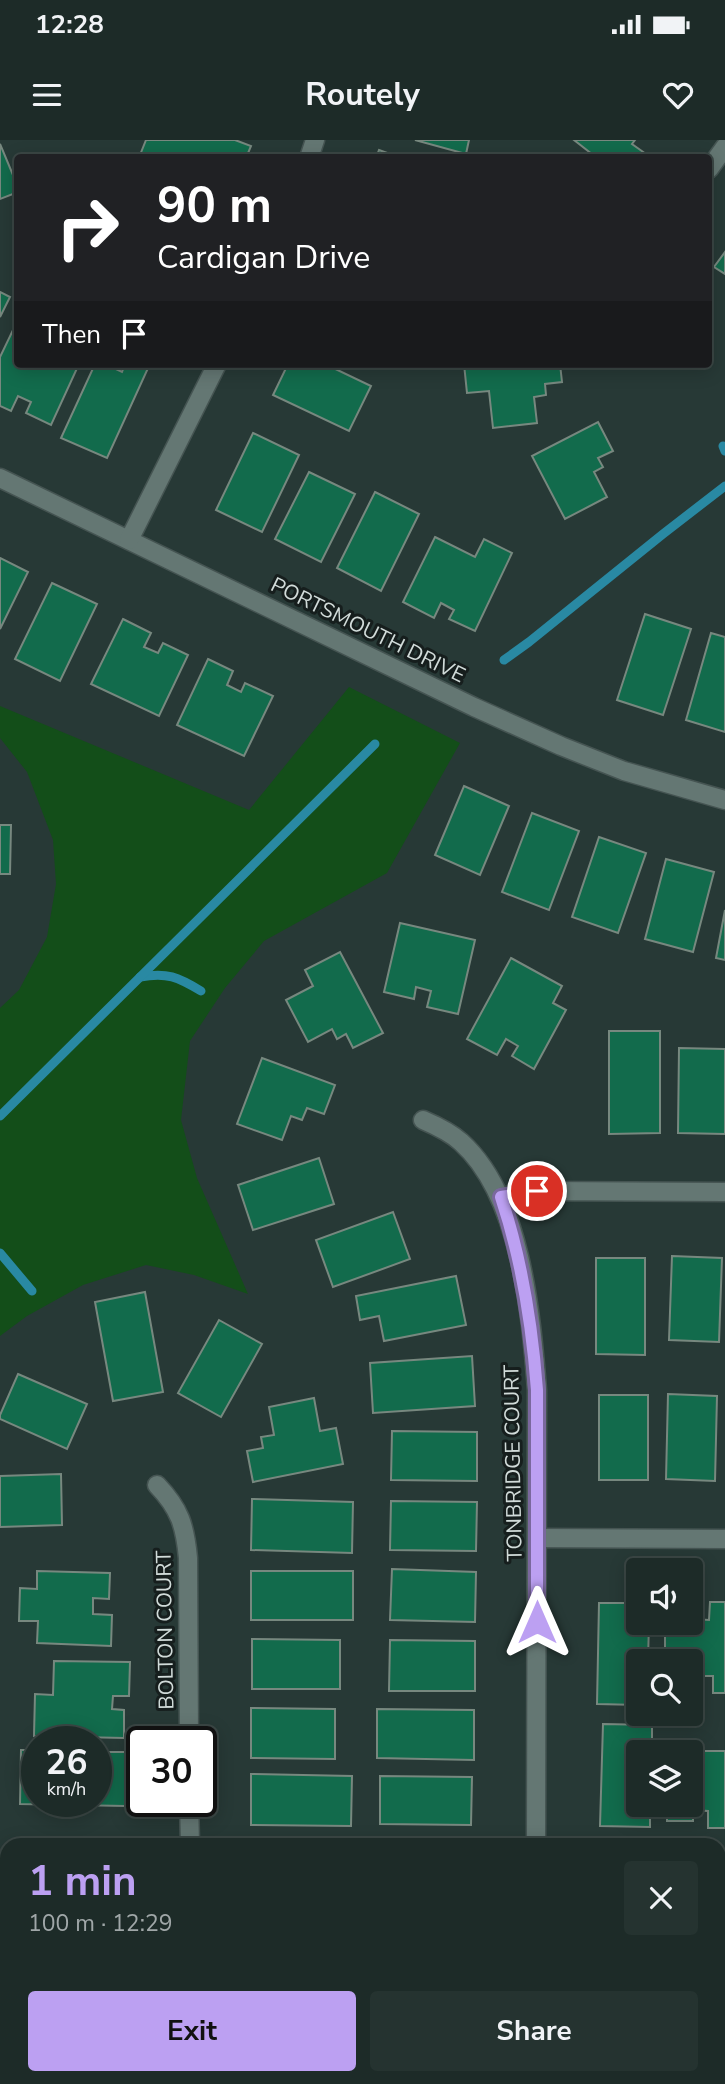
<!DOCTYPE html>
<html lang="en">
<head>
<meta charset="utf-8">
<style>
  body { margin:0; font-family:"Nunito Sans",sans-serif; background:#253330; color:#f1f3f6; height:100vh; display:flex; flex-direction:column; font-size:26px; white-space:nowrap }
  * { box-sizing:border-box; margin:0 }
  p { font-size:23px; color:#a0a7a8 }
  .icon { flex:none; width:38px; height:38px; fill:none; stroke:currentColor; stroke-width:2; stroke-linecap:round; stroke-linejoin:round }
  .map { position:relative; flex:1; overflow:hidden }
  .drawer { position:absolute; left:0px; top:1698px; width:726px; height:247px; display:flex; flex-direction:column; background:#1d2b28; border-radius:21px 21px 0 0; box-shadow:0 4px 18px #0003,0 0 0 2px #3b4745 }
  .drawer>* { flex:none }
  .banner { position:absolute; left:14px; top:14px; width:698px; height:214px; border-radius:7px; box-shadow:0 4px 18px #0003,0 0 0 2px #3b4745; background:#202124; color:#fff; overflow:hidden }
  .controls { position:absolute; left:626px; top:1418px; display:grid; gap:14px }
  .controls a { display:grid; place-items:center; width:77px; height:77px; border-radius:7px; background:#1d2b28; box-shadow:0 4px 18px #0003,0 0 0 2px #3b4745; font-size:35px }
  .speed { position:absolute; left:21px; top:1586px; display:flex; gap:14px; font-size:35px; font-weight:700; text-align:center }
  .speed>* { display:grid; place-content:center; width:91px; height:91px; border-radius:50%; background:#1d2b28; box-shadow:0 4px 18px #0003,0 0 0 2px #3b4745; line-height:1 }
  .speed small { font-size:18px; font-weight:400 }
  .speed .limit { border:4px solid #111; border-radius:10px; background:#fff; color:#111 }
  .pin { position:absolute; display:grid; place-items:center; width:60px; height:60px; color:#fff; margin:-30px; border:4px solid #fff; border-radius:50%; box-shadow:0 2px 7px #0007 }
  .me { position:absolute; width:77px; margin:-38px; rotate:0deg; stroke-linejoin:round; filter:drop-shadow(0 0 5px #0008) }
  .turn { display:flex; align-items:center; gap:24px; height:147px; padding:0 28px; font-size:32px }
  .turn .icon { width:91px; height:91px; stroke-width:2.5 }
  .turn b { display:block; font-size:49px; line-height:60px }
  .then { display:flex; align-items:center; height:66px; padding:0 28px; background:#0003; gap:14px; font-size:26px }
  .round { display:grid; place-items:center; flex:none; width:74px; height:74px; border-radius:7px; background:#253330 }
  .headline { display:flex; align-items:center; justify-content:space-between; height:119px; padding:0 28px }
  h1 { font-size:42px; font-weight:700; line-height:52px; color:#bca0f2 }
  .action { display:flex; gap:14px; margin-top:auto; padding:14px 28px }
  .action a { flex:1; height:80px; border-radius:7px; background:#bca0f2; color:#111; font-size:28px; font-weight:700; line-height:80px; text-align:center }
  .action a+a { background:#253330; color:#f1f3f6 }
  .status { display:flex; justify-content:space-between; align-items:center; height:49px; padding:0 35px; background:#1d2b28; direction:ltr }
  .status svg { height:19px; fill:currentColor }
  header { display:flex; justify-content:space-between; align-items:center; height:91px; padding:0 28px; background:#1d2b28; font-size:32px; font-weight:700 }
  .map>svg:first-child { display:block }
  .green { fill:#134e19 }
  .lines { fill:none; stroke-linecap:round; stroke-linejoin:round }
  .stream { stroke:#2989a3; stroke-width:9 }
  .building { fill:#126b4c; stroke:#77887f; stroke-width:2 }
  .street-casing { stroke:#455452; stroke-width:21 }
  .street { stroke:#647773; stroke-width:18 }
  .route-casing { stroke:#7a689d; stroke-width:18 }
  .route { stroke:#bca0f2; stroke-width:12 }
  .labels { text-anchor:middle; stroke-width:6; stroke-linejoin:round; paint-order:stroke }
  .street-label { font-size:21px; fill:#d1dbd9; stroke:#161e1d }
</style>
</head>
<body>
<div class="status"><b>12:28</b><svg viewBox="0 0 49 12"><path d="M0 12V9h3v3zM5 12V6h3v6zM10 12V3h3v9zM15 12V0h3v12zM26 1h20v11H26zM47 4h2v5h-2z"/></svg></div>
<header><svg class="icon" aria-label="menu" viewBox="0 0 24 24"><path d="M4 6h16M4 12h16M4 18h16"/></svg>Routely<svg class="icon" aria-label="heart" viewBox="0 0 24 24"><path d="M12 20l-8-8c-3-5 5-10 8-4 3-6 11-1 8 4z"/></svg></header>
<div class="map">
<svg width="725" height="1944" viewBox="0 0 725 1944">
  <rect width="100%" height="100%" fill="#273936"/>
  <!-- green -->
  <path class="green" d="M 349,547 L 460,603 L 387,733 L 264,801 L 225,848 L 190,901 L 181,980 L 197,1038 L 248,1154 L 194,1135 L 146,1125 L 83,1145 L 27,1176 L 0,1196 L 0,868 L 19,850 L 47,797 L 56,744 L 53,700 L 27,632 L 0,598 L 0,566 L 249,670 Z"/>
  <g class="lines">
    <!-- stream -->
    <g class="stream">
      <path d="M 723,306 L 725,311"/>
      <path d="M 504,520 L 529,502 L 663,394 L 725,346"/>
      <path d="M 140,837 C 167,832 178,837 201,851"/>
      <path d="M 0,976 L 375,604"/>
      <path d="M 0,1113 L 32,1151"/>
    </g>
  </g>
  <!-- building -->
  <g class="building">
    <path d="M 146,0 L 235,0 L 251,6 L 246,18 L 145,18 L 140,15 Z"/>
    <path d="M 415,0 L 469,0 L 466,14 Z"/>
    <path d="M 574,0 L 635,0 L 632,4 L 646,14 L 644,18 L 597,18 Z"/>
    <path d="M 0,4 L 18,47 L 18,52 L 0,59 Z"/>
    <path d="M 379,10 L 401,18 L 376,18 Z"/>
    <path d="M 725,112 L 725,134 L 714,127 Z"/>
    <path d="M 0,152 L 10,157 L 0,177 Z"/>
    <path d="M 13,190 L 18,192 L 18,224 L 79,224 L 51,285 L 26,273 L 31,262 L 18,256 L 11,271 L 0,266 L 0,217 Z"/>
    <path d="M 95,224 L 105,224 L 122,232 L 125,224 L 145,224 L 149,226 L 107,318 L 61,298 Z"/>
    <path d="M 288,224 L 325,224 L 371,246 L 349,291 L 273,255 Z"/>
    <path d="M 464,224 L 560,224 L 562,242 L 545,244 L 546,255 L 534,257 L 537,283 L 493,288 L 489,251 L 467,253 Z"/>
    <path d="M 598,282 L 613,311 L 598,318 L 603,327 L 594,332 L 607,357 L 565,379 L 532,316 Z"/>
    <path d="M 253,293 L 299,315 L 262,392 L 216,370 Z"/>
    <path d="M 309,332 L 355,354 L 321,422 L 275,399 Z"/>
    <path d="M 375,352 L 419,374 L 381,451 L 337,428 Z"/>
    <path d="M 435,397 L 475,417 L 484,399 L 512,413 L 475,491 L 449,479 L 454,470 L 441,463 L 434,478 L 403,462 Z"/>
    <path d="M 0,418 L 28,432 L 0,489 Z"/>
    <path d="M 52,443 L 97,464 L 60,541 L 15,519 Z"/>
    <path d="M 645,474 L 691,489 L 663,575 L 617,560 Z"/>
    <path d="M 123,479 L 151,493 L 144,507 L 158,513 L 163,503 L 188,515 L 159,576 L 91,544 Z"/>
    <path d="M 711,493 L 725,497 L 725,592 L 686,580 Z"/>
    <path d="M 208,519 L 233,531 L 227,545 L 241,552 L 245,543 L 273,556 L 244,616 L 177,585 Z"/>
    <path d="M 464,646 L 509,666 L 480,735 L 435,715 Z"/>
    <path d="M 532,673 L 579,691 L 549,770 L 502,752 Z"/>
    <path d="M 0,685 L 11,685 L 10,734 L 0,734 Z"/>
    <path d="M 599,697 L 646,713 L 618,793 L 572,777 Z"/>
    <path d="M 666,719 L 714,732 L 693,812 L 645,799 Z"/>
    <path d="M 725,770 L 725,820 L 716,818 Z"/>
    <path d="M 400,783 L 475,800 L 458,874 L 427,867 L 431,851 L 416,847 L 414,859 L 384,852 Z"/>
    <path d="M 340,812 L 383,893 L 353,908 L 346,894 L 337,899 L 332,889 L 308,902 L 286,860 L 313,846 L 305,830 Z"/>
    <path d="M 511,818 L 562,846 L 553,863 L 566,870 L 534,929 L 512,916 L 518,906 L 506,899 L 497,915 L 467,899 Z"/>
    <path d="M 609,891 L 660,891 L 660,993 L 609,994 Z"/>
    <path d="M 679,908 L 725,909 L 725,994 L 678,993 Z"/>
    <path d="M 262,918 L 335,945 L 324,974 L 307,968 L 302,980 L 291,976 L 282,1000 L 237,984 Z"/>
    <path d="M 319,1018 L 334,1064 L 253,1090 L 238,1045 Z"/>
    <path d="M 393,1072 L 410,1119 L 333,1147 L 316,1100 Z"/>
    <path d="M 672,1116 L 722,1118 L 719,1202 L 669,1200 Z"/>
    <path d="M 596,1118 L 645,1118 L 645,1215 L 596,1214 Z"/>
    <path d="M 456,1136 L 466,1185 L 384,1201 L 379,1176 L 360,1180 L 356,1156 Z"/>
    <path d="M 145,1152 L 163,1252 L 113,1261 L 95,1162 Z"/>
    <path d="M 219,1180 L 262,1204 L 221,1277 L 178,1253 Z"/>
    <path d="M 472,1216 L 475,1266 L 373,1273 L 370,1223 Z"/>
    <path d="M 18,1234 L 87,1264 L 67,1309 L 0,1279 L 0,1275 Z"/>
    <path d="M 668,1254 L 717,1256 L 715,1341 L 666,1339 Z"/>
    <rect x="599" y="1255" width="49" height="85"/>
    <path d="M 314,1258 L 320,1291 L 336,1288 L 343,1324 L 253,1342 L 247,1311 L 263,1308 L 261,1297 L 274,1295 L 269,1267 Z"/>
    <path d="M 392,1291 L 477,1292 L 477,1341 L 391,1340 Z"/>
    <path d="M 61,1334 L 62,1385 L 0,1387 L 0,1336 Z"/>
    <path d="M 252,1359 L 353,1362 L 352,1413 L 251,1410 Z"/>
    <path d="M 391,1361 L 477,1362 L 476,1411 L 390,1410 Z"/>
    <path d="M 392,1429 L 476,1432 L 475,1482 L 390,1480 Z"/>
    <path d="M 37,1431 L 110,1433 L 109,1459 L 93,1458 L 93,1474 L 112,1475 L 111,1506 L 37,1503 L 38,1481 L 19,1481 L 20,1448 L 37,1449 Z"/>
    <rect x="251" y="1431" width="102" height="49"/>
    <path d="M 710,1462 L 725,1462 L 725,1553 L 713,1553 L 713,1536 L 691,1536 L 691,1521 L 665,1521 L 665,1482 L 691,1482 L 691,1469 L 694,1469 L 694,1479 L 709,1480 Z"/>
    <path d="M 599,1463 L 639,1463 L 639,1482 L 649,1482 L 648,1521 L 639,1521 L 639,1565 L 597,1564 Z"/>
    <path d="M 252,1499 L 340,1500 L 340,1549 L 252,1549 Z"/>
    <path d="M 390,1500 L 475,1501 L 475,1551 L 389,1551 Z"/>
    <path d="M 54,1521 L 130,1522 L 129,1556 L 113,1556 L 112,1569 L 124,1570 L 124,1598 L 34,1596 L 35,1554 L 53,1555 Z"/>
    <path d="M 251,1568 L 335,1569 L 335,1619 L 251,1618 Z"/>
    <path d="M 377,1569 L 474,1570 L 474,1620 L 377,1618 Z"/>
    <path d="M 603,1584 L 652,1585 L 652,1612 L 639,1612 L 639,1664 L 650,1664 L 650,1687 L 600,1686 Z"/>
    <path d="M 21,1610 L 37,1610 L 37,1661 L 96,1661 L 96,1612 L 126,1612 L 125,1666 L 20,1664 Z"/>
    <path d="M 667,1611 L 725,1611 L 725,1688 L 708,1688 L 708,1671 L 693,1670 L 693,1681 L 667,1681 L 667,1664 L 691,1664 L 691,1612 Z"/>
    <path d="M 251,1634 L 352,1636 L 351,1686 L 251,1685 Z"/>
    <path d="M 380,1636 L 472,1637 L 471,1685 L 380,1684 Z"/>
    <path d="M 0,1789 L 7,1790 L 7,1898 L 0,1897 Z"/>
    <rect x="719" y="1812" width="6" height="81"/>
  </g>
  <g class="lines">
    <!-- street casing -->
    <g class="street-casing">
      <g id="street">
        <path d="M 309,18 L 315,0"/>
        <path d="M 709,29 L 725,7"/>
        <path d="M 0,338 L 474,567 L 561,606 L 624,631 L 725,660"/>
        <path d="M 129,400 L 217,224"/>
        <path d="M 423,980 C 437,986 450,992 461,1002 C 521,1056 531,1173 537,1250 L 536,1704"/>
        <path d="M 501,1057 L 537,1051 L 725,1052"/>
        <path d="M 157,1345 C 180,1369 185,1386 188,1418 L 189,1601"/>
        <path d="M 538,1398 L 725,1399"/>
        <path d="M 189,1661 L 190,1704"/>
        <path d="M 0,1723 L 7,1725"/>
        <path d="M 719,1746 L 725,1746"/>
      </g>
    </g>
    <!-- street -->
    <use href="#street" class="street"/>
  </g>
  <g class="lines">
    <!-- route casing -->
    <g class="route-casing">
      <path id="route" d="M 537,1051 L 501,1057 C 522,1120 532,1184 537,1250 L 537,1482"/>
    </g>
    <!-- route -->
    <use href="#route" class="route"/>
  </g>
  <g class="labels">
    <!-- street labels -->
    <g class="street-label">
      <text transform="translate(368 490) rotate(26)" y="7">PORTSMOUTH DRIVE</text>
      <text transform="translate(513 1323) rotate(-91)" y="7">TONBRIDGE COURT</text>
      <text transform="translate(165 1490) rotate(-91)" y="7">BOLTON COURT</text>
    </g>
  </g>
</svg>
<div class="controls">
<a><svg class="icon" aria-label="sound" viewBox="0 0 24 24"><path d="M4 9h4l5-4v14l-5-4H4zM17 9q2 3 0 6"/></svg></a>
<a><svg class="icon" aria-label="search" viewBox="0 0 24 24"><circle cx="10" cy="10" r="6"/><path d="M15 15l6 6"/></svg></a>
<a><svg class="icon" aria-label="layers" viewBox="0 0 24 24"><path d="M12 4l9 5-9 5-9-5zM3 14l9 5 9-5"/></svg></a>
</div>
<div class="speed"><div>26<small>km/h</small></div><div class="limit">30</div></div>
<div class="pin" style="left:537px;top:1051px;background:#d93025"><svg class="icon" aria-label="arrive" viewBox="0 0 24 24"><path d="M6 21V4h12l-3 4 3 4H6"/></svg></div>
<svg class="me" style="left:537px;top:1482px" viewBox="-20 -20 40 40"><path d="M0-17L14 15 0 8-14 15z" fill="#bca0f2" stroke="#fff" stroke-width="4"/></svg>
<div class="banner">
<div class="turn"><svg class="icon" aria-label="right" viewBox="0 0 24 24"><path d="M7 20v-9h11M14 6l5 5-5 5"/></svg><div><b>90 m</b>Cardigan Drive</div></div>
<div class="then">Then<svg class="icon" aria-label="arrive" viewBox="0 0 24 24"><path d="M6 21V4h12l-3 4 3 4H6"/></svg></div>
</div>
<section class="drawer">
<div class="headline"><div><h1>1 min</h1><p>100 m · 12:29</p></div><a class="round"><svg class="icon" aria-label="close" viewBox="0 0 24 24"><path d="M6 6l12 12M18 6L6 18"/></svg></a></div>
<div class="action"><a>Exit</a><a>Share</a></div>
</section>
</div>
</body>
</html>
